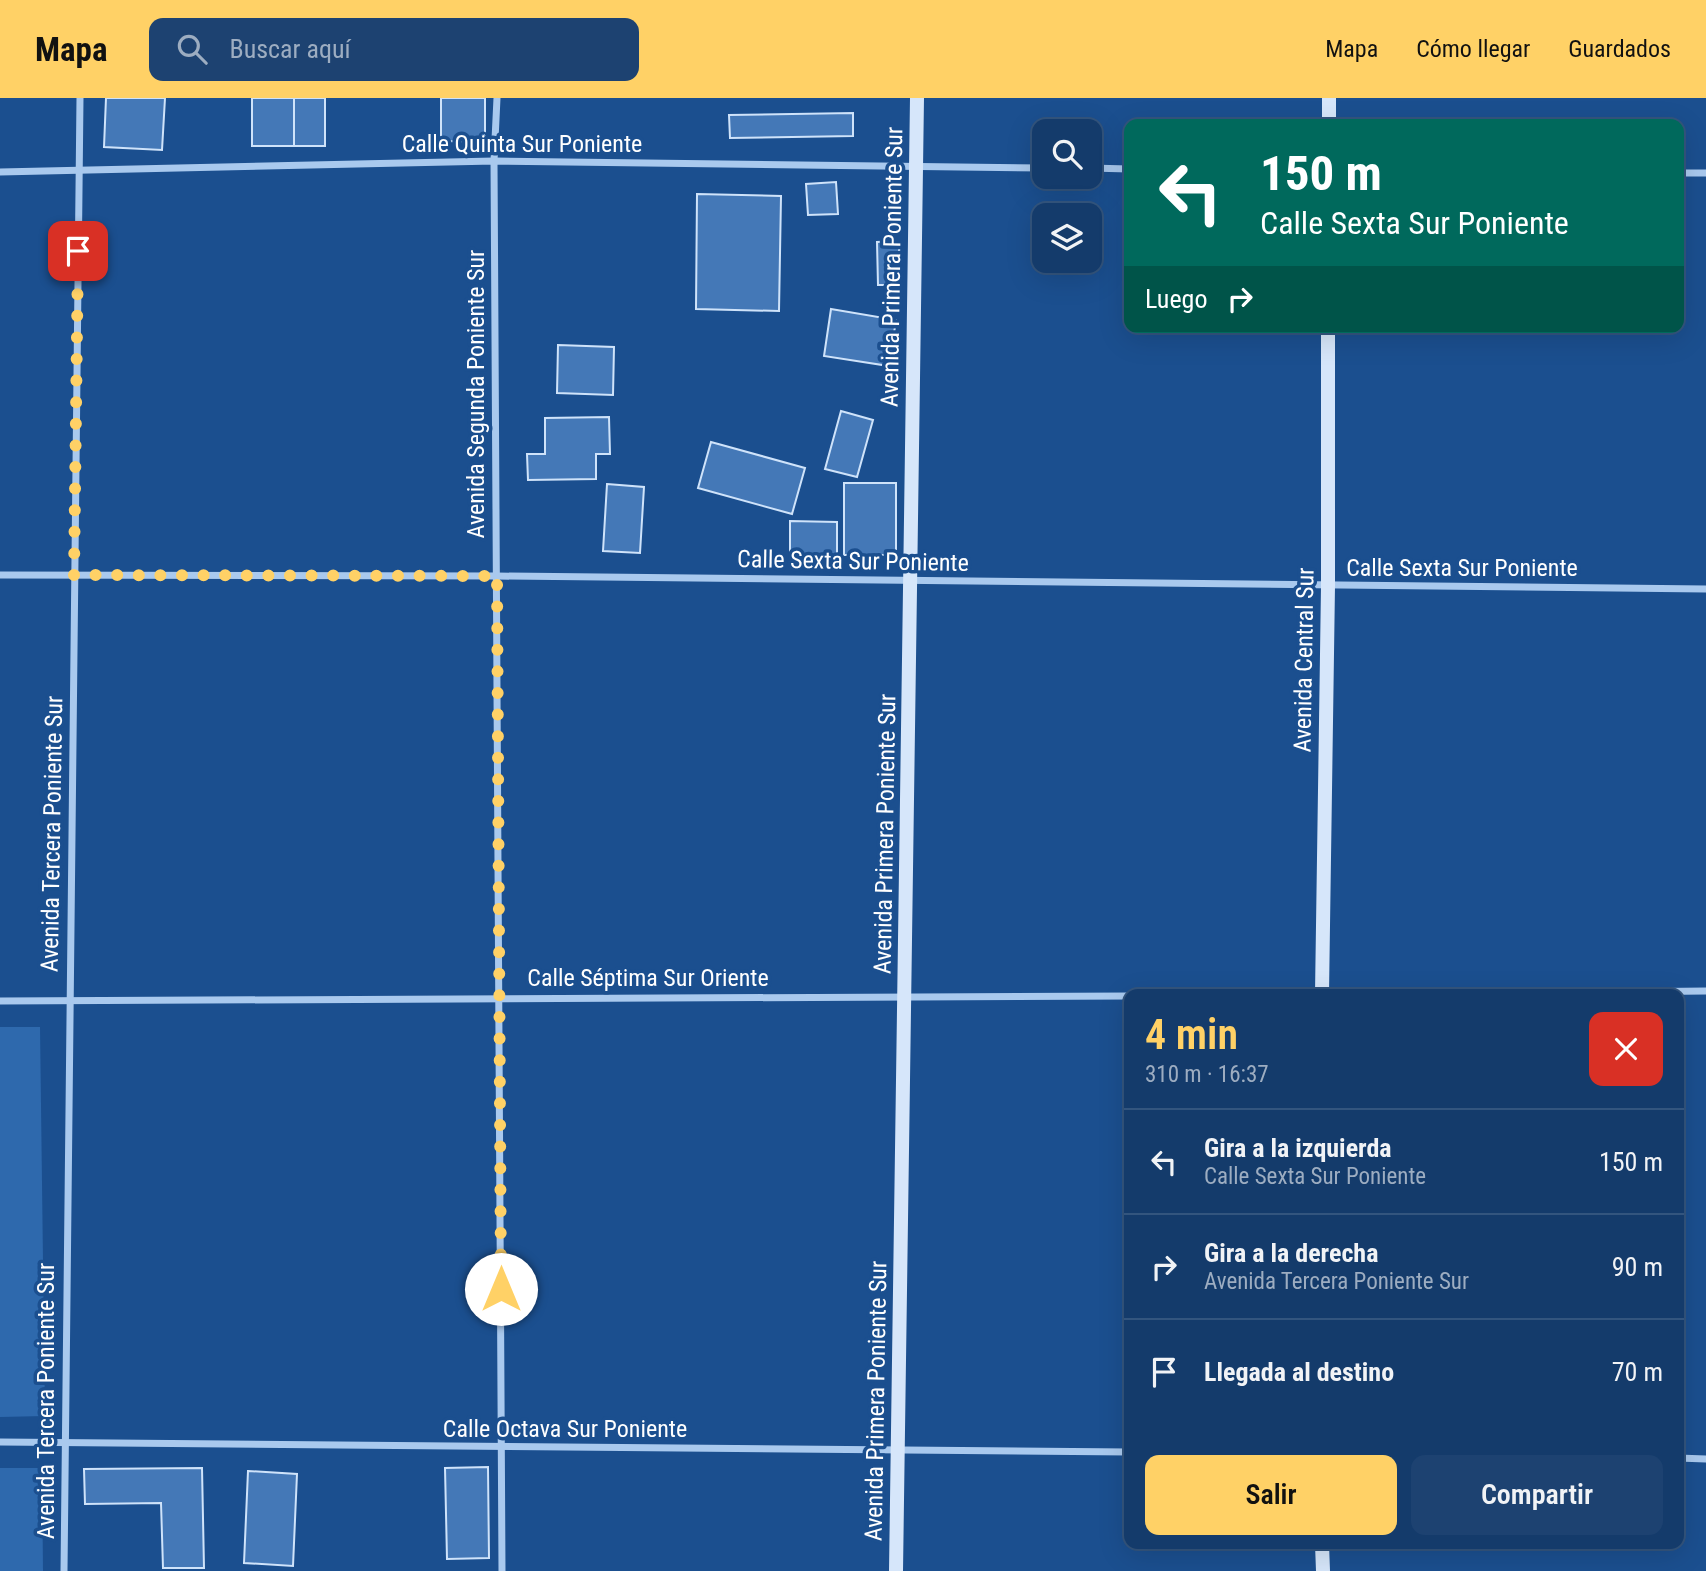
<!DOCTYPE html>
<html lang="es">
<head>
<meta charset="utf-8">
<style>
  body { margin:0; font-family:"Roboto Condensed",sans-serif; background:#1d4271; color:#f1f3f6; height:100vh; display:flex; flex-direction:column; font-size:26px; white-space:nowrap }
  * { box-sizing:border-box; margin:0 }
  p { font-size:23px; color:#9dadc1 }
  .icon { flex:none; width:38px; height:38px; fill:none; stroke:currentColor; stroke-width:2; stroke-linecap:round; stroke-linejoin:round }
  .map { position:relative; flex:1; overflow:hidden }
  .drawer { position:absolute; left:1124px; top:891px; width:560px; height:560px; display:flex; flex-direction:column; background:#143b6b; border-radius:14px; box-shadow:0 7px 28px #0002,0 0 0 2px #33557e }
  .drawer>* { flex:none }
  .hud { position:absolute; left:1124px; top:21px; width:560px; height:214px; border-radius:14px; box-shadow:0 7px 28px #0002,0 0 0 2px #33557e; background:#00695c; color:#fff; overflow:hidden }
  .buttons { position:absolute; left:1032px; top:21px; display:grid; gap:14px }
  .buttons a { display:grid; place-items:center; width:70px; height:70px; border-radius:14px; background:#143b6b; box-shadow:0 7px 28px #0002,0 0 0 2px #33557e; font-size:35px }
  .pin { position:absolute; display:grid; place-items:center; width:60px; height:60px; color:#fff; margin:-30px; border-radius:14px; box-shadow:0 4px 10px #0006 }
  .me { position:absolute; width:77px; margin:-38px; rotate:0deg; stroke-linejoin:round; filter:drop-shadow(0 0 5px #0008) }
  .turn { display:flex; align-items:center; gap:24px; height:147px; padding:0 21px; font-size:32px }
  .turn .icon { width:91px; height:91px; stroke-width:2.5 }
  .turn b { display:block; font-size:49px; line-height:60px }
  .then { display:flex; align-items:center; height:66px; padding:0 21px; background:#0003; gap:14px; font-size:26px }
  .round { display:grid; place-items:center; flex:none; width:74px; height:74px; border-radius:14px; background:#1d4271 }
  .overview { display:flex; align-items:center; justify-content:space-between; height:119px; padding:0 21px }
  h1 { font-size:42px; font-weight:600; line-height:52px; color:#ffd166 }
  .action { display:flex; gap:14px; margin-top:auto; padding:14px 21px }
  .action a { flex:1; height:80px; border-radius:14px; background:#ffd166; color:#111; font-size:28px; font-weight:600; line-height:80px; text-align:center }
  .action a+a { background:#1d4271; color:#f1f3f6 }
  ul { padding:0; list-style:none }
  li { display:flex; align-items:center; gap:21px; height:105px; padding:0 21px; border-top:2px solid #33557e }
  li div { flex:1 }
  li b { display:block; font-size:26px }
  li em { font-style:normal }
  header { display:flex; align-items:center; gap:42px; box-sizing:border-box; height:98px; padding:0 35px; background:#ffd166; color:#111 }
  header strong { font-size:33px }
  nav { display:flex; gap:38px; margin-inline-start:auto; font-size:24px }
  .search { width:490px; height:63px; background:#1d4271; display:flex; align-items:center; gap:18px; box-sizing:border-box; padding:0 24px; border-radius:14px; color:#9dadc1; font-size:26px }
  .map>svg:first-child { display:block }
  .green { fill:#2e69ad }
  .building { fill:#4478b7; stroke:#cfe3fa; stroke-width:2 }
  .lines { fill:none; stroke-linecap:round; stroke-linejoin:round }
  .street { stroke:#a9c9ee; stroke-width:7 }
  .secondary { stroke:#d6e6fa; stroke-width:14 }
  .route { stroke:#ffd166; stroke-width:12; stroke-dasharray:0 21.6 }
  .labels { text-anchor:middle; stroke-width:7; stroke-linejoin:round; paint-order:stroke }
  .street-label { font-size:24px; fill:#fff; stroke:#1b4f8f }
</style>
</head>
<body>
<header>
<strong>Mapa</strong>
<div class="search"><svg class="icon" aria-label="search" viewBox="0 0 24 24"><circle cx="10" cy="10" r="6"/><path d="M15 15l6 6"/></svg>Buscar aquí</div>
<nav><a>Mapa</a><a>Cómo llegar</a><a>Guardados</a></nav>
</header>
<div class="map">
<svg width="1706" height="1473" viewBox="0 0 1706 1473">
  <rect width="100%" height="100%" fill="#1b4f8f"/>
  <!-- green -->
  <g class="green">
    <path d="M 0,929 L 40,929 L 45,1318 L 0,1319 Z"/>
    <path d="M 0,1370 L 42,1370 L 43,1473 L 0,1473 Z"/>
  </g>
  <!-- building -->
  <g class="building">
    <path d="M 106,0 L 165,0 L 162,52 L 104,49 Z"/>
    <rect x="252" y="0" width="42" height="48"/>
    <rect x="294" y="0" width="31" height="48"/>
    <path d="M 441,0 L 485,0 L 485,44 L 441,43 Z"/>
    <path d="M 853,15 L 853,38 L 730,40 L 729,17 Z"/>
    <path d="M 836,84 L 838,116 L 808,117 L 806,86 Z"/>
    <path d="M 697,96 L 781,98 L 779,213 L 696,211 Z"/>
    <path d="M 899,143 L 900,187 L 878,187 L 877,144 Z"/>
    <path d="M 831,211 L 896,222 L 889,268 L 824,258 Z"/>
    <path d="M 558,247 L 614,249 L 613,297 L 557,295 Z"/>
    <path d="M 841,313 L 873,322 L 857,379 L 825,371 Z"/>
    <path d="M 609,319 L 610,356 L 596,356 L 596,381 L 528,382 L 527,356 L 545,356 L 545,320 Z"/>
    <path d="M 711,344 L 805,370 L 792,416 L 698,390 Z"/>
    <rect x="844" y="385" width="52" height="72"/>
    <path d="M 607,386 L 644,389 L 640,455 L 603,453 Z"/>
    <path d="M 790,423 L 837,424 L 837,457 L 790,456 Z"/>
    <path d="M 488,1369 L 489,1460 L 447,1461 L 445,1370 Z"/>
    <path d="M 202,1370 L 204,1470 L 163,1470 L 161,1405 L 85,1406 L 84,1371 Z"/>
    <path d="M 248,1373 L 297,1376 L 293,1468 L 244,1465 Z"/>
  </g>
  <g class="lines">
    <!-- street -->
    <g class="street">
      <path d="M 497,0 L 494,63 L 502,1473"/>
      <path d="M 1090,70 L 1129,71"/>
      <path d="M 0,74 L 494,63 L 1045,70"/>
      <path d="M 1678,75 L 1706,75"/>
      <path d="M 0,477 L 497,478 L 1706,491"/>
      <path d="M 1425,896 L 1706,893"/>
      <path d="M 0,903 L 1129,898"/>
      <path d="M 0,1344 L 1129,1354"/>
      <path d="M 1678,1360 L 1706,1361"/>
      <path d="M 64,1473 L 80,0"/>
    </g>
    <!-- secondary -->
    <g class="secondary">
      <path d="M 1329,26 L 1329,0"/>
      <path d="M 1322,896 L 1328,488 L 1328,229"/>
      <path d="M 1322,1446 L 1323,1473"/>
      <path d="M 896,1473 L 917,0"/>
    </g>
  </g>
  <g class="lines">
    <!-- route -->
    <path class="route" d="M 78,153 L 74,477 L 497,478 L 501,1191"/>
  </g>
  <g class="labels">
    <!-- street labels -->
    <g class="street-label">
      <text x="522" y="54">Calle Quinta Sur Poniente</text>
      <text transform="translate(892 169) rotate(-89)" y="8">Avenida Primera Poniente Sur</text>
      <text transform="translate(476 296) rotate(-90)" y="8">Avenida Segunda Poniente Sur</text>
      <text transform="translate(853 463) rotate(1)" y="8">Calle Sexta Sur Poniente</text>
      <text x="1462" y="478">Calle Sexta Sur Poniente</text>
      <text transform="translate(1304 562) rotate(-89)" y="8">Avenida Central Sur</text>
      <text transform="translate(52 736) rotate(-89)" y="8">Avenida Tercera Poniente Sur</text>
      <text transform="translate(885 736) rotate(-89)" y="8">Avenida Primera Poniente Sur</text>
      <text x="648" y="888">Calle Séptima Sur Oriente</text>
      <text transform="translate(46 1303) rotate(-90)" y="8">Avenida Tercera Poniente Sur</text>
      <text transform="translate(876 1303) rotate(-89)" y="8">Avenida Primera Poniente Sur</text>
      <text x="565" y="1339">Calle Octava Sur Poniente</text>
    </g>
  </g>
</svg>
<div class="buttons">
<a><svg class="icon" aria-label="search" viewBox="0 0 24 24"><circle cx="10" cy="10" r="6"/><path d="M15 15l6 6"/></svg></a>
<a><svg class="icon" aria-label="layers" viewBox="0 0 24 24"><path d="M12 4l9 5-9 5-9-5zM3 14l9 5 9-5"/></svg></a>
</div>
<div class="pin" style="left:78px;top:153px;background:#d93025"><svg class="icon" aria-label="arrive" viewBox="0 0 24 24"><path d="M6 21V4h12l-3 4 3 4H6"/></svg></div>
<svg class="me" style="left:501px;top:1191px" viewBox="-20 -20 40 40"><circle r="19" fill="#fff"/><path d="M0-13L10 11 0 6-10 11z" fill="#ffd166"/></svg>
<div class="hud">
<div class="turn"><svg class="icon" aria-label="left" viewBox="0 0 24 24"><path d="M17 20v-9H6M10 6l-5 5 5 5"/></svg><div><b>150 m</b>Calle Sexta Sur Poniente</div></div>
<div class="then">Luego<svg class="icon" aria-label="right" viewBox="0 0 24 24"><path d="M7 20v-9h11M14 6l5 5-5 5"/></svg></div>
</div>
<section class="drawer">
<div class="overview"><div><h1>4 min</h1><p>310 m · 16:37</p></div><a class="round" style="background:#d93025;color:#fff"><svg class="icon" aria-label="close" viewBox="0 0 24 24"><path d="M6 6l12 12M18 6L6 18"/></svg></a></div>
<ul>
<li><svg class="icon" aria-label="left" viewBox="0 0 24 24"><path d="M17 20v-9H6M10 6l-5 5 5 5"/></svg><div><b>Gira a la izquierda</b><p>Calle Sexta Sur Poniente</p></div><em>150 m</em></li>
<li><svg class="icon" aria-label="right" viewBox="0 0 24 24"><path d="M7 20v-9h11M14 6l5 5-5 5"/></svg><div><b>Gira a la derecha</b><p>Avenida Tercera Poniente Sur</p></div><em>90 m</em></li>
<li><svg class="icon" aria-label="arrive" viewBox="0 0 24 24"><path d="M6 21V4h12l-3 4 3 4H6"/></svg><div><b>Llegada al destino</b></div><em>70 m</em></li>
</ul>
<div class="action"><a>Salir</a><a>Compartir</a></div>
</section>
</div>
</body>
</html>
